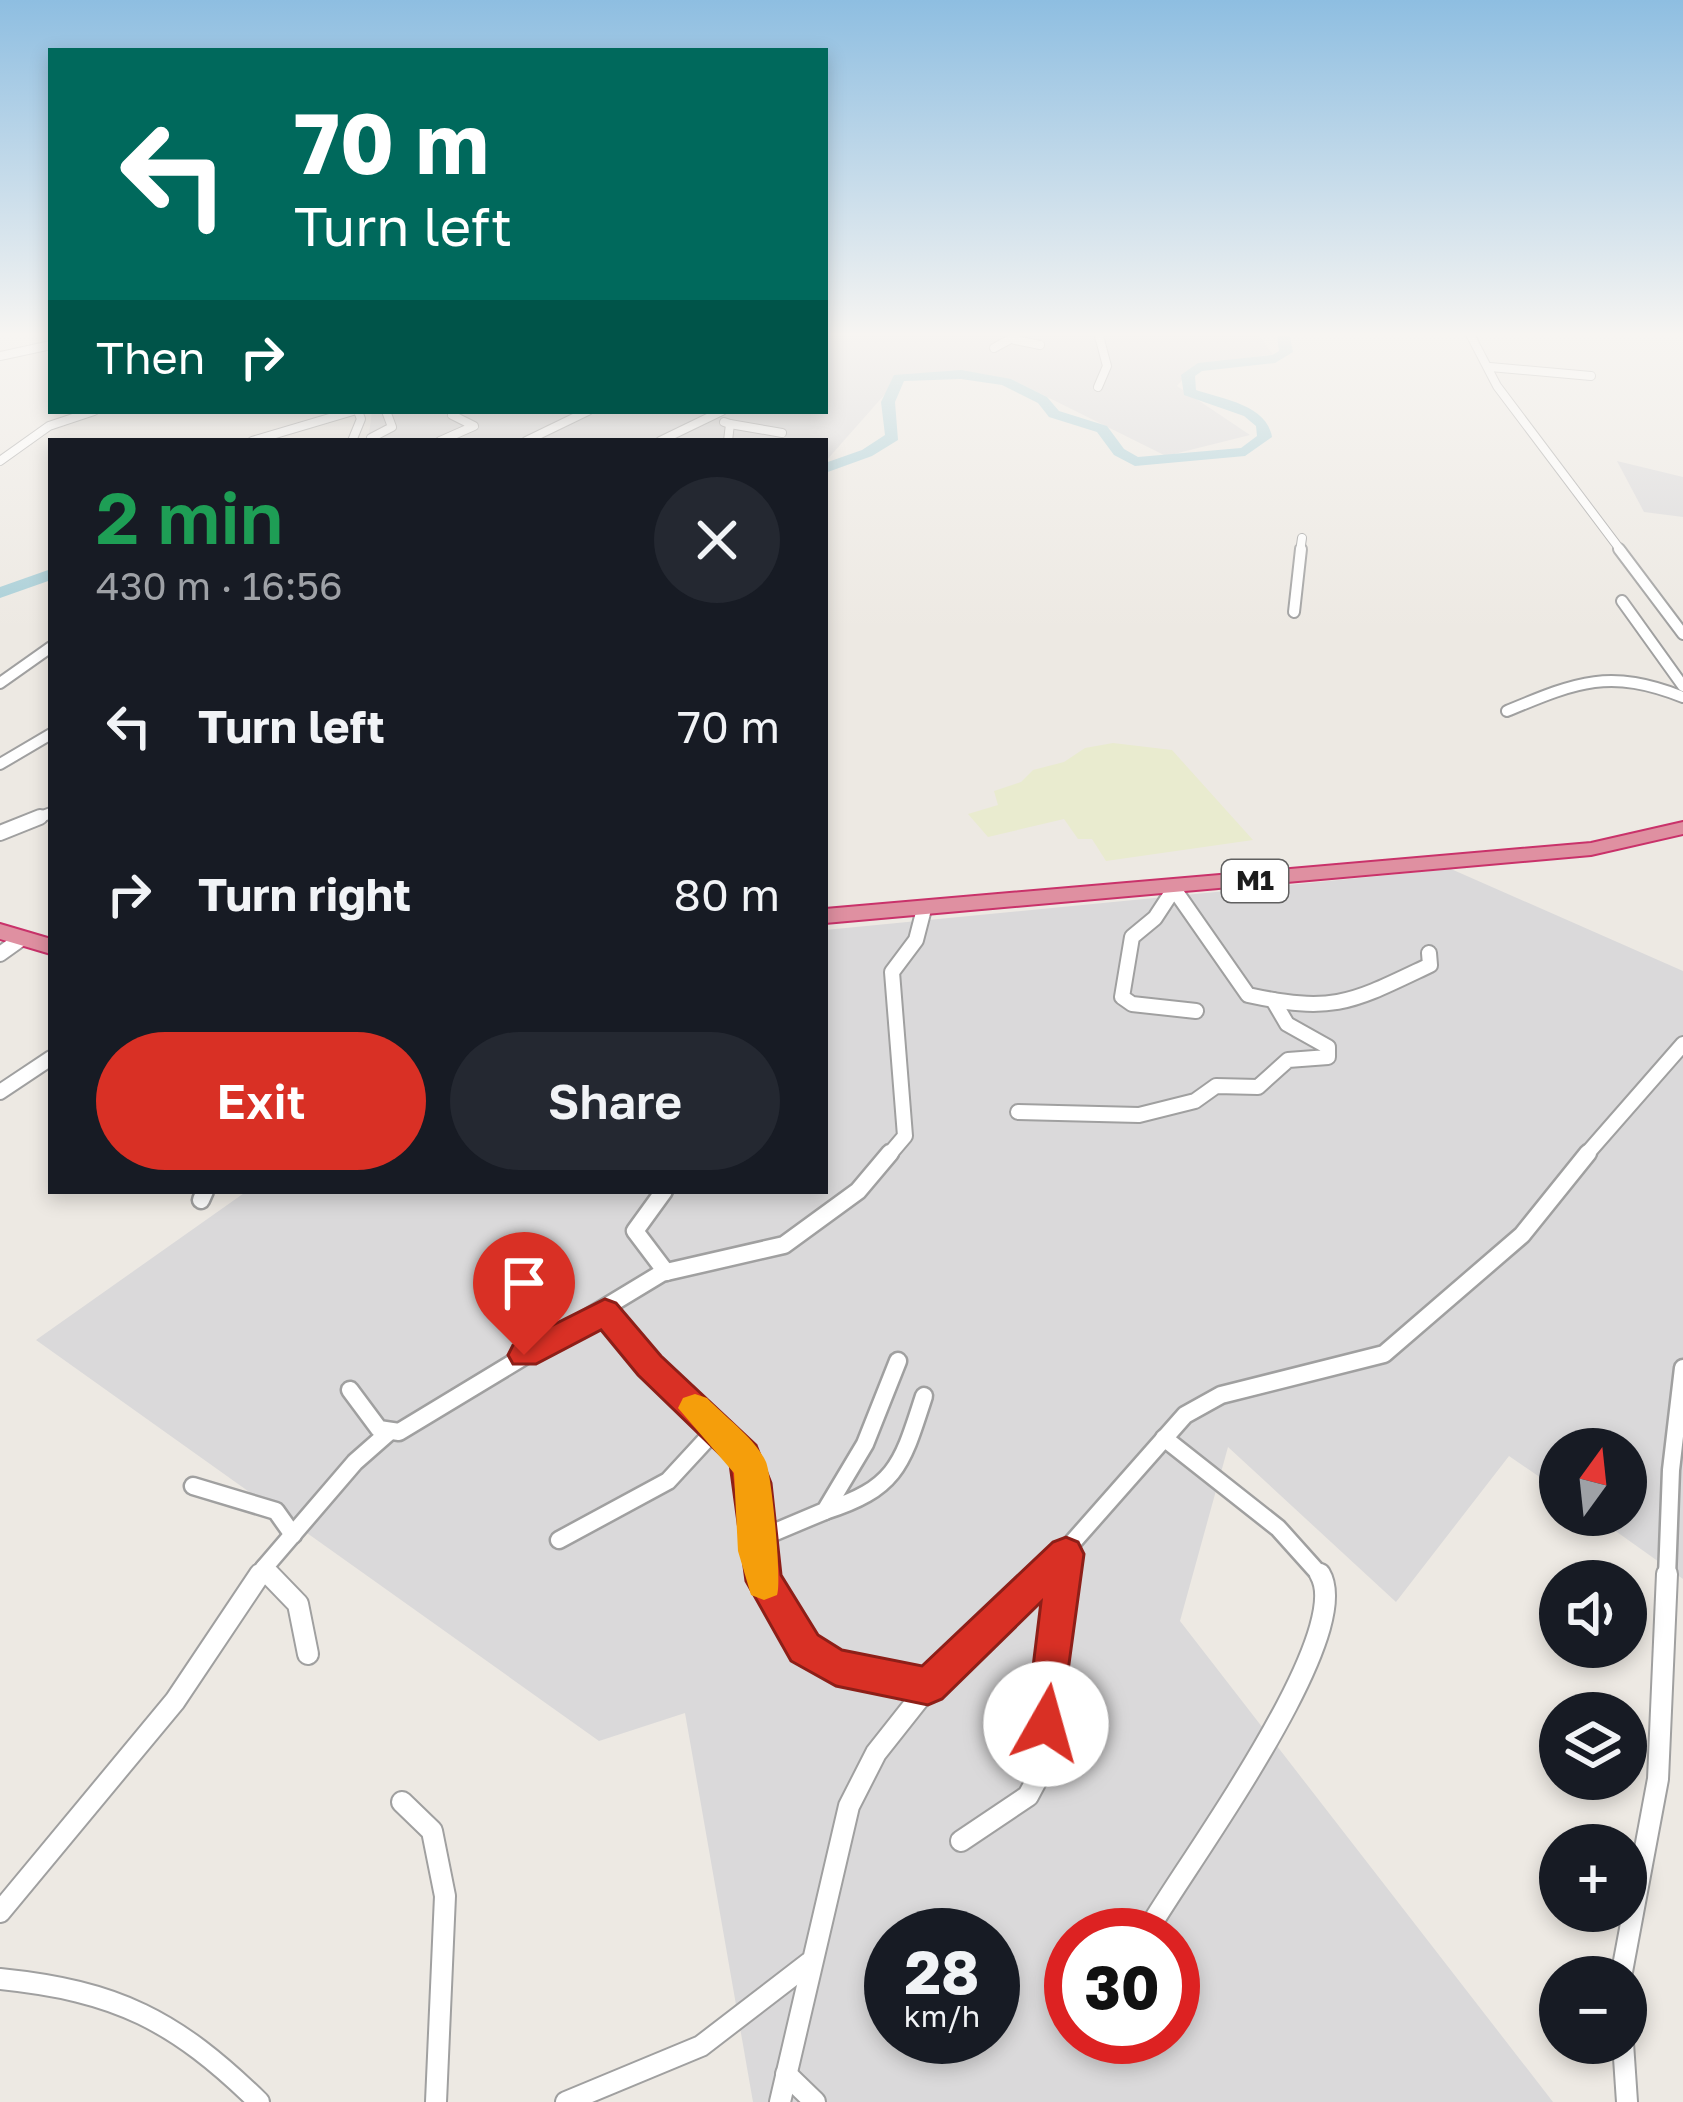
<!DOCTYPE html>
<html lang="en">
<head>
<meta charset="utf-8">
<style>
  body { margin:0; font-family:"Golos Text",sans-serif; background:#242831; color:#f1f3f6; height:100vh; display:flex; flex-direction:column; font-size:45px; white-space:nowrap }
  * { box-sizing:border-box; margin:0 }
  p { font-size:39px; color:#9ea1a6 }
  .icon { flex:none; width:66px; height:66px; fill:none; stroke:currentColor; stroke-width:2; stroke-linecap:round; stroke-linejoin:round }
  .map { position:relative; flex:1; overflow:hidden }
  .side { position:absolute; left:48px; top:438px; width:780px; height:756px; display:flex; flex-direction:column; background:#171b24; border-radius:0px; box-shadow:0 6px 18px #0003 }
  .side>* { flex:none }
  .top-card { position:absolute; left:48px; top:48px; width:780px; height:366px; border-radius:0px; box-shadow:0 6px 18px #0003; background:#00695c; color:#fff; overflow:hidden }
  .needle { width:78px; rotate:15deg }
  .tools { position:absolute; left:1539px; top:1428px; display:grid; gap:24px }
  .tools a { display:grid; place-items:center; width:108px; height:108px; border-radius:50%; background:#171b24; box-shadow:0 6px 18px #0003; font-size:60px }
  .speed { position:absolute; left:864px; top:1908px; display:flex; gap:24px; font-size:60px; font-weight:700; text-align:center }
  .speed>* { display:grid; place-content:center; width:156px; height:156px; border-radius:50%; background:#171b24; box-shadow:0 6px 18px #0003; line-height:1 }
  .speed small { font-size:30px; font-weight:400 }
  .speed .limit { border:18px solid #d22; background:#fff; color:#111 }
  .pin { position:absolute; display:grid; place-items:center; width:102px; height:102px; color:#fff; margin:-123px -51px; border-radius:50% 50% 50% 0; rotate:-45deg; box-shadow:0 0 12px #0007 }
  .pin .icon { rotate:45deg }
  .me { position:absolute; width:132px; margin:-66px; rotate:7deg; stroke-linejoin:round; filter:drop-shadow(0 0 9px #0008) }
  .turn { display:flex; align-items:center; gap:42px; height:252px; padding:0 48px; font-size:54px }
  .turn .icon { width:156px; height:156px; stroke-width:2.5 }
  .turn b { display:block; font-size:84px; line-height:102px }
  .then { display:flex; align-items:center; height:114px; padding:0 48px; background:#0003; gap:24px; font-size:45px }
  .round { display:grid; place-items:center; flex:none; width:126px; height:126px; border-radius:63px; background:#242831 }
  .overview { display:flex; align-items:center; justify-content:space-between; height:204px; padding:0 48px }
  h1 { font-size:72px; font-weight:600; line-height:90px; color:#1e9e55 }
  .cta { display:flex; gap:24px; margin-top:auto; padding:24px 48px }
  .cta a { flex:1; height:138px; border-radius:72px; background:#d93025; color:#fff; font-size:48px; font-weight:600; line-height:138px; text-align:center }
  .cta a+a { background:#242831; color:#f1f3f6 }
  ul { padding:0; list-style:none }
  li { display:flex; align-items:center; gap:36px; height:168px; padding:0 48px }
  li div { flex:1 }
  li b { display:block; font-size:45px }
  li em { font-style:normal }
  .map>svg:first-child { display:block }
  .residential { fill:#dad9da; fill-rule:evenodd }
  .farmland { fill:#e9ebcf }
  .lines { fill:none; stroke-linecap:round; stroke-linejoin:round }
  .river { fill:#a7ced7; fill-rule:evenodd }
  .street-far4-casing { stroke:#a0a0a0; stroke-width:10 }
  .street-far3-casing { stroke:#a0a0a0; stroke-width:14 }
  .street-far2-casing { stroke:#a0a0a0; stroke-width:18 }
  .street-far1-casing { stroke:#a0a0a0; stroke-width:21 }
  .street-casing { stroke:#a0a0a0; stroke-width:24 }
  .highway-casing { stroke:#c9326a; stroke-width:4 }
  .street-far4 { stroke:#fff; stroke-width:8 }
  .street-far3 { stroke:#fff; stroke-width:10 }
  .street-far2 { stroke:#fff; stroke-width:14 }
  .street-far1 { stroke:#fff; stroke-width:16 }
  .street { stroke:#fff; stroke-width:20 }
  .highway { fill:#df90a1; fill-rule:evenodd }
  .route { fill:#d93025; stroke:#8d1f18; stroke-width:3 }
  .slow { fill:#f59e0b }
  .labels { text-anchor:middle; stroke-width:9; stroke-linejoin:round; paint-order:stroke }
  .shield { fill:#fff; stroke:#606060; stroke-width:3 }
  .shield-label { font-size:27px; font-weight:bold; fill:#1c1c1c }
</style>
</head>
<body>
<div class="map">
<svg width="1683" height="2102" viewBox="0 0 1683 2102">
  <rect width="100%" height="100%" fill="#ede9e3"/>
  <!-- residential -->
  <g class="residential">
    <path d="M 825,336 L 1259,336 L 1273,354 L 1195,365 L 1177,386 L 1250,435 L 1166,456 L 1011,379 L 901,376 L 825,462 L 825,441 L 368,441 L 372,411 L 825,411 Z"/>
    <path d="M 1617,461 L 1683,477 L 1683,517 L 1644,512 Z"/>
    <path d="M 1451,869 L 1683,971 L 1683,1579 L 1593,1515 L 1626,1515 L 1626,1449 L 1560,1449 L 1560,1491 L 1509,1456 L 1396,1602 L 1228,1447 L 1180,1621 L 1553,2102 L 753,2102 L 685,1713 L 599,1741 L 36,1340 L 247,1191 L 825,1191 L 825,930 ZM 891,1935 L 993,1935 L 993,2037 L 891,2037 ZM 1071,1935 L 1173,1935 L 1173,2037 L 1071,2037 Z"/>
  </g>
  <!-- farmland -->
  <path class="farmland" d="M 1113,743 L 1172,750 L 1253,840 L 1106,861 L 1092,839 L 1078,839 L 1064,819 L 988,837 L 968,814 L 998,805 L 994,791 L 1021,782 L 1033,770 L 1064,762 L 1085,748 Z"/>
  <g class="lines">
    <!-- river -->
    <g class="river">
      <path d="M 1277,336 L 1290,336 L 1293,352 L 1275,363 L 1202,371 L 1195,376 L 1196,390 C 1223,399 1267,405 1272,437 L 1245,456 L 1135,466 L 1114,455 L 1097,432 L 1049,417 L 1038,403 L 1002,385 L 961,379 L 904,381 L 895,402 L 898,440 L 872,456 L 825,473 L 825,463 L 862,450 L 885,435 L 881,402 L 894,375 L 961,370 L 1011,379 L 1047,397 L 1059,411 L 1107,426 L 1124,449 L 1138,457 L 1241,448 L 1257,436 L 1256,426 L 1244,416 L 1184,395 L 1181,375 L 1198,363 L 1272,355 L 1279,351 Z"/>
      <path d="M 51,569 L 51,580 L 0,598 L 0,587 Z"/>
    </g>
    <!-- street-far4 casing -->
    <g class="street-far4-casing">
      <g id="street-far4">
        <path d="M 1471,336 L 1497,386 L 1622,552"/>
        <path d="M 1015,340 L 1040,345"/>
        <path d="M 994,348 L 1016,336"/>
        <path d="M 0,356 L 51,345"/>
        <path d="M 1490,367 L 1591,376"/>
        <path d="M 1098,387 L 1107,366 L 1099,336"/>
        <path d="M 724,422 L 730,424 L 728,441"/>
        <path d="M 730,424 L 782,433"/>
        <path d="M 371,438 L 392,427 L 386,411"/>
        <path d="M 252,441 L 353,411"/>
        <path d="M 352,441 L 361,419 L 358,411"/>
        <path d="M 440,441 L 474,426 L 452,415 L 457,411"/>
        <path d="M 526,441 L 588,411"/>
        <path d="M 660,441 L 722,411"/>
        <path d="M 0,461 L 49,426 L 94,411"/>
        <path d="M 1300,552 L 1302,538"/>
      </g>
    </g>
    <!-- street-far3 casing -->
    <g class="street-far3-casing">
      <g id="street-far3">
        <path d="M 1619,549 L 1683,634"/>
        <path d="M 1622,601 L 1683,686"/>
        <path d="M 1294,612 L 1301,549"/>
        <path d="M 0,683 L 51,647"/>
        <path d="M 1507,711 C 1577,682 1609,668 1683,697"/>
        <path d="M 0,764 L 51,734"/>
        <path d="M 32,820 L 51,813"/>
      </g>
    </g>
    <!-- street-far2 casing -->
    <g class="street-far2-casing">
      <g id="street-far2">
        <path d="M 0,833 L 40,817"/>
        <path d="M 0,954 L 21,939"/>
        <path d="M 1196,1011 L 1132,1004 L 1122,997 L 1132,937 L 1155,918 L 1174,889 L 1248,995 C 1335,1014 1352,1002 1430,965 L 1429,953"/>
        <path d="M 0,1092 L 51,1058"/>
        <path d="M 1018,1112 L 1139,1115 L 1195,1101 L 1216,1086 L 1258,1087 L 1288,1060 L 1328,1057 L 1328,1047 L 1287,1024 L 1273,1000"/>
        <path d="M 888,1156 L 905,1136 L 892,972 L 916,940 L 924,909"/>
        <path d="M 1585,1156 L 1683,1044"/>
      </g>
    </g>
    <!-- street-far1 casing -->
    <g class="street-far1-casing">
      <g id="street-far1">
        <path d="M 664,1191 L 635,1231 L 666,1272"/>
        <path d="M 201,1200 L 205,1191"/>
        <path d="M 605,1312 L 751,1467 L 763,1577"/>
        <path d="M 350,1390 L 379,1429 L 399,1432 L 662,1273 L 784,1245 L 858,1191 L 890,1153"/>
        <path d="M 1164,1438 L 1278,1528 L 1322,1577"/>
        <path d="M 193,1486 L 276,1511 L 293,1535"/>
        <path d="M 825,1511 C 897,1488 902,1464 924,1396"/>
        <path d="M 559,1540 L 668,1481 L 716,1429"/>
        <path d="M 756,1540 L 825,1511 L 865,1444 L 898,1361"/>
        <path d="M 264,1568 L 355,1462 L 388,1433"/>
        <path d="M 258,1577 L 264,1568 L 272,1577"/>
        <path d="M 1042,1577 L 1185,1415 L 1221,1395 L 1384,1354 L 1522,1235 L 1588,1153"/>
        <path d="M 1062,1577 L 1065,1555"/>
        <path d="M 1667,1577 L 1671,1470 L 1683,1368"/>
      </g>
    </g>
    <!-- street casing -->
    <g class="street-casing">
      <g id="street">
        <path d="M 269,1574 L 298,1604 L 308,1654"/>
        <path d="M 762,1574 C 800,1670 837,1667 929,1686"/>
        <path d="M 402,1802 L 432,1831 L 445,1896 L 436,2102"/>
        <path d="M 961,1841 L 1028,1796 L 1036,1781 L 1063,1574"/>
        <path d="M 0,1912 L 175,1701 L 260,1574"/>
        <path d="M 1145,1935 C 1181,1871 1357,1636 1320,1574"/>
        <path d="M 1621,1977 L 1658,1779 L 1667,1574"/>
        <path d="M 0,1979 C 117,1991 175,2020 259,2102"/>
        <path d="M 1623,2043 L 1627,2102"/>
        <path d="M 786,2074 L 815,2102"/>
        <path d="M 566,2102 L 701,2046 L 809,1963"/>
        <path d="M 780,2102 L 849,1806 L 876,1753 L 929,1686 L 1045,1574"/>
      </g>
    </g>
    <!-- highway casing -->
    <g class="highway-casing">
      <g id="highway">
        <path d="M 1683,822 L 1683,834 L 1591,855 L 825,923 L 825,909 L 1591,843 Z"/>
        <path d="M 0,924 L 51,939 L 51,954 L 0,939 Z"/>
      </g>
    </g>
    <!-- street-far4 -->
    <use href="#street-far4" class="street-far4"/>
    <!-- street-far3 -->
    <use href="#street-far3" class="street-far3"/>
    <!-- street-far2 -->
    <use href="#street-far2" class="street-far2"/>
    <!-- street-far1 -->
    <use href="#street-far1" class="street-far1"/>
    <!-- street -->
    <use href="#street" class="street"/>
    <!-- highway -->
    <use href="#highway" class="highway"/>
  </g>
  <!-- sky -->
  <linearGradient id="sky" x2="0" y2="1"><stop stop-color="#8ebee1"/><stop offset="0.53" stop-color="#f7f5f2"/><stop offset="1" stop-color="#f7f5f2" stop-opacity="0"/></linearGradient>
  <rect width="1683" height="631" fill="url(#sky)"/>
  <!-- route -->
  <path class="route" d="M 605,1299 L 616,1303 L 661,1356 L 756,1445 L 771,1483 L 781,1575 L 818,1635 L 842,1650 L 922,1666 L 1053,1542 L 1066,1537 L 1078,1542 L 1084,1554 L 1059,1737 L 1046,1743 L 1032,1737 L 1026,1724 L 1041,1602 L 942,1699 L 928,1705 L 836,1686 L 791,1661 L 746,1581 L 730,1464 L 638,1375 L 601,1330 L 536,1364 L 513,1364 L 508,1355 L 513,1345 Z"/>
  <!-- slow -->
  <path class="slow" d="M 695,1394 L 707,1398 C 725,1417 756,1439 766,1462 C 772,1477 782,1583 777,1595 L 764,1600 L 751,1595 L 738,1551 L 734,1473 L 678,1408 L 683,1398 Z"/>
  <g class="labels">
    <!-- shield labels -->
    <rect class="shield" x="1222" y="860" width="66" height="42" rx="9"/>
    <g class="shield-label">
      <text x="1255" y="890">M1</text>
    </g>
  </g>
</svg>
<div class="tools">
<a><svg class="needle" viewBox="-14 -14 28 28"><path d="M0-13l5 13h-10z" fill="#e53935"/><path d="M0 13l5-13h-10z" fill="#9ea1a6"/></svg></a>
<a><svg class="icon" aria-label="sound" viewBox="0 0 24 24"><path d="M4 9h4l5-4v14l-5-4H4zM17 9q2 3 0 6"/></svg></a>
<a><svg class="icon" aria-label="layers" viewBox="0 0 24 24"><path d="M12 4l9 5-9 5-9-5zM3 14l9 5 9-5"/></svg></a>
<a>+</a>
<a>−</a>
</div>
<div class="speed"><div>28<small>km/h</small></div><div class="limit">30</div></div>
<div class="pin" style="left:524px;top:1355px;background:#d93025"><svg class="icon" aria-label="arrive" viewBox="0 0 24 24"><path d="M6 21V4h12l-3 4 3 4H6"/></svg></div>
<svg class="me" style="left:1046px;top:1724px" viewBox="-20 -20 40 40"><circle r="19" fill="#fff"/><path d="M0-13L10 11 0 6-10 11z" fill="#d93025"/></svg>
<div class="top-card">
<div class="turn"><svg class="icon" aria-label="left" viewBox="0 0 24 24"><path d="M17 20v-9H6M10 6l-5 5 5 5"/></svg><div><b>70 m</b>Turn left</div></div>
<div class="then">Then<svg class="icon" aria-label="right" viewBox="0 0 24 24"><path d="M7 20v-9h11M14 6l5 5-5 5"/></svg></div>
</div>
<section class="side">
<div class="overview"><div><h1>2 min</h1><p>430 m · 16:56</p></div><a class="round"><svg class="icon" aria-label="close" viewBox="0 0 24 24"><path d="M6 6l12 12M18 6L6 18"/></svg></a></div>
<ul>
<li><svg class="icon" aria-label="left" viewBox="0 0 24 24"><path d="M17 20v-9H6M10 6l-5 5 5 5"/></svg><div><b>Turn left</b></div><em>70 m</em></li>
<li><svg class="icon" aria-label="right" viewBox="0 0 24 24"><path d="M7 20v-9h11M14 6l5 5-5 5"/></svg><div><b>Turn right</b></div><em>80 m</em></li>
</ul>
<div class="cta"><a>Exit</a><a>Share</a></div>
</section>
</div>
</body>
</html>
